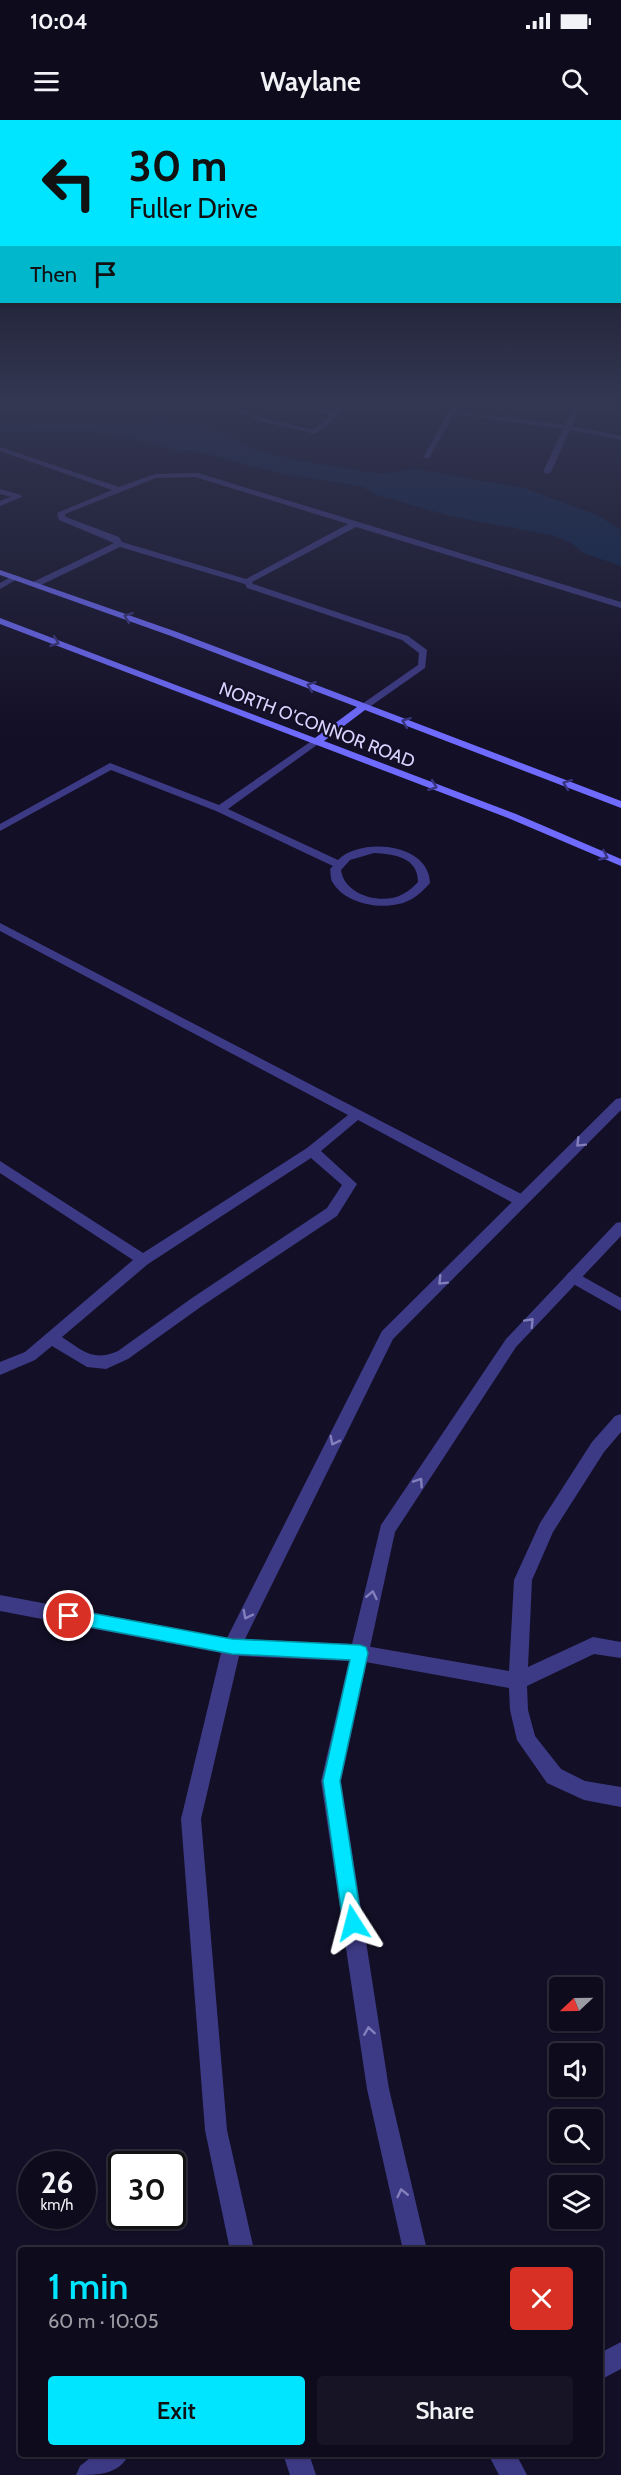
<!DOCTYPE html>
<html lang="en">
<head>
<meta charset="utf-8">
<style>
  body { margin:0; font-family:Cabin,sans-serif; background:#171425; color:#f1f3f6; height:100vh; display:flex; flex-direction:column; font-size:22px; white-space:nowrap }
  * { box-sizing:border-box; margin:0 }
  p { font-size:20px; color:#9b9ba3 }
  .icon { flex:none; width:33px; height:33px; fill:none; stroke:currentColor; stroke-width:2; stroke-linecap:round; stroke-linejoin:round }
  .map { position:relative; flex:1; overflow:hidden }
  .panel { position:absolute; left:18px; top:2127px; width:585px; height:210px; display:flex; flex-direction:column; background:#0e0b1c; border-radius:6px; box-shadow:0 2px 4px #0004,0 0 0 2px #2e2b3b }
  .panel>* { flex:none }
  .hud { position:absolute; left:0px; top:0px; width:621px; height:183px; box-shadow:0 2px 4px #0004,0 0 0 2px #2e2b3b; background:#00e5ff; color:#111; overflow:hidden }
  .needle { width:39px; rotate:248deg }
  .buttons { position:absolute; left:549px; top:1857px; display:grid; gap:12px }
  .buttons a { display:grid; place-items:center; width:54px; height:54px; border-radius:6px; background:#0e0b1c; box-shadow:0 2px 4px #0004,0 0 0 2px #2e2b3b; font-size:30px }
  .speed { position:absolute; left:18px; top:2031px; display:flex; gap:12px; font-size:30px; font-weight:700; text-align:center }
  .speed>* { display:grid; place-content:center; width:78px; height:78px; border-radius:50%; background:#0e0b1c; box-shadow:0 2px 4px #0004,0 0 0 2px #2e2b3b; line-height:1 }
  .speed small { font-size:15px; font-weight:400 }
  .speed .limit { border:3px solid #111; border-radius:9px; background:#fff; color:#111 }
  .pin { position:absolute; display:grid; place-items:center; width:51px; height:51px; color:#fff; margin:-26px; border:3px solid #fff; border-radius:50%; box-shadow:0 2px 6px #0007 }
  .me { position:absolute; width:66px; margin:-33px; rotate:351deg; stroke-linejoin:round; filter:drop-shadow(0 0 4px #0008) }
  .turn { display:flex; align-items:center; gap:21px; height:126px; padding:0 30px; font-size:27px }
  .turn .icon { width:78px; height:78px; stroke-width:2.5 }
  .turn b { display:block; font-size:42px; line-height:51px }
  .then { display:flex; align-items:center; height:57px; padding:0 30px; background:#0003; gap:12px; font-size:22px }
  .round { display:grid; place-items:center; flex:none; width:63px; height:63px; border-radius:6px; background:#171425 }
  .head { display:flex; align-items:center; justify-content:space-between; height:102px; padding:0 30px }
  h1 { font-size:36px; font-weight:600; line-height:45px; color:#00e5ff }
  .button { display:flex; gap:12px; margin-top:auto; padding:12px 30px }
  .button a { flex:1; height:69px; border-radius:6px; background:#00e5ff; color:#111; font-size:24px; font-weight:600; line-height:69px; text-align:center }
  .button a+a { background:#171425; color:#f1f3f6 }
  .status { display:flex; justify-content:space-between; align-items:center; height:42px; padding:0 30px; background:#0e0b1c; direction:ltr }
  .status svg { height:16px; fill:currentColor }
  header { display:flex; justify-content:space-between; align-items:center; height:78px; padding:0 30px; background:#0e0b1c; font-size:27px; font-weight:600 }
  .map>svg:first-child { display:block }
  .water { fill:#0c2248 }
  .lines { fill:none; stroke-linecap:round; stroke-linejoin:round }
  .service { fill:#3d3a85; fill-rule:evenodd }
  .minor { fill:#3d3a85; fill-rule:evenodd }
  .secondary { fill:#6f6bff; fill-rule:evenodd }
  .oneway { stroke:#38347d }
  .oneway2 { stroke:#837fbc }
  .route { fill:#00e5ff; stroke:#0095a6; stroke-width:1.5 }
  .labels { text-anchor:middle; stroke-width:4.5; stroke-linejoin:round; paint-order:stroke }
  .far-street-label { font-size:18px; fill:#d9d4ff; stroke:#130f26 }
</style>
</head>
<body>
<div class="status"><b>10:04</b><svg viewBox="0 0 49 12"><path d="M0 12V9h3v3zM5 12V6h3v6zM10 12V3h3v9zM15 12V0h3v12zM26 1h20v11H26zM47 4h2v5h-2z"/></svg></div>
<header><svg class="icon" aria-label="menu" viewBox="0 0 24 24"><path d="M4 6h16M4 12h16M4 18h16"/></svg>Waylane<svg class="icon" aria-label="search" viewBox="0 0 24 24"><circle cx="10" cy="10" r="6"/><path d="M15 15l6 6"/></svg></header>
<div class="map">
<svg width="621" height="2355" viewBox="0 0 621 2355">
  <rect width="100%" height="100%" fill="#130f26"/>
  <!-- water -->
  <path class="water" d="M 157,298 L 177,299 L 234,316 L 245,325 L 260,331 L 299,341 L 381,354 L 415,349 L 524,368 L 597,395 L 621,410 L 621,446 L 583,433 L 573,424 L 555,416 L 450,396 L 373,374 L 364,367 L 283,354 L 191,330 L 181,332 L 144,321 L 88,311 L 0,312 L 0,299 L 132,303 Z"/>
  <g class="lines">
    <!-- service -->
    <g class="service">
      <path d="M 221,285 L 230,285 L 268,299 L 314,310 L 330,296 L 304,285 L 313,285 L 333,293 L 338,285 L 344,285 L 337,297 L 315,314 L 264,302 Z"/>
      <path d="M 453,285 L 459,285 L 456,291 L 565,305 L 575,285 L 581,285 L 572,306 L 621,316 L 621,320 L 570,310 L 551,352 L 547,354 L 543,352 L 563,309 L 454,294 L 429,338 L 423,338 Z"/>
      <path d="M 0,327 L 119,367 L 155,354 L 198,353 L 621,482 L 621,488 L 356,407 L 252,462 L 253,464 L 408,516 L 427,530 L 425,548 L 368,588 L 362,588 L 362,584 L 418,545 L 419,533 L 402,520 L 247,468 L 245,464 L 120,427 L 39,466 L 33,466 L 33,462 L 114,423 L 59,400 L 57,393 L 112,370 L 0,331 ZM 195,357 L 348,404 L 246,459 L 122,422 L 119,417 L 66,397 L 65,394 L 156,358 Z"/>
      <path d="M 0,369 L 21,375 L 22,377 L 0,386 L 0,381 L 11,377 L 0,374 Z"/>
      <path d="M 14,455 L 21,457 L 0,469 L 0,463 Z"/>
      <path d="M 313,620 L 321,622 L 228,689 L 338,740 C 361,717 429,723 430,763 C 425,769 418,775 412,779 C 389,792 347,786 333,763 C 330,759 331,753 330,749 L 333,746 L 216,691 L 111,650 L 0,711 L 0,704 L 110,643 L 219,685 ZM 374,733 C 394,734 418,737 418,762 C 414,766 409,771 403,774 C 382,786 344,775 341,750 L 350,740 Z"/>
      <path d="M 0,803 L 527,1077 L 529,1081 L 522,1086 L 517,1085 L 358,1000 L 321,1031 L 357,1064 L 337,1096 L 202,1186 L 128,1239 L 106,1249 L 87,1247 L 52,1226 L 35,1240 L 0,1255 L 0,1242 L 25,1232 L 133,1140 L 0,1053 L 0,1041 L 143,1133 L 307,1028 L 348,995 L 0,811 ZM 311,1038 L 342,1065 L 327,1088 L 192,1178 L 118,1231 C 93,1242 83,1231 62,1217 L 148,1144 Z"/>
      <path d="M 573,1151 L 621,1178 L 621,1191 L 568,1161 L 566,1157 L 568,1153 Z"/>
      <path d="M 621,1294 L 621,1312 L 604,1332 L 553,1412 L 532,1460 L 528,1547 L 593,1517 L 621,1522 L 621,1538 L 594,1534 L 527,1566 L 528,1590 L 535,1616 L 561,1649 L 585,1661 L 621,1667 L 621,1687 L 584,1680 L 547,1663 L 517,1620 L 510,1590 L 509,1568 L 360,1541 L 354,1539 L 351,1533 L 354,1527 L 360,1525 L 509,1551 L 514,1460 L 540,1403 L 592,1322 L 615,1296 Z"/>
      <path d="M 621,2222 L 621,2249 L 600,2260 L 600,2233 Z"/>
      <path d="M 95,2334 L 129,2334 C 119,2355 98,2355 76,2355 L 80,2346 Z"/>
    </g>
    <!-- minor -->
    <g class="minor">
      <path d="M 621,978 L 621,990 L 393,1219 L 245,1519 L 352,1524 L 381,1405 L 506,1219 L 616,1103 L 621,1102 L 621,1116 L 516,1227 L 395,1412 L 341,1661 L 389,1969 L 427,2130 L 403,2130 L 367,1969 L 321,1661 L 349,1541 L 239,1536 L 201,1699 L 227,2010 L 254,2130 L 230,2130 L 205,2010 L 181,1699 L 221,1533 L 0,1491 L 0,1475 L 227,1518 L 382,1211 L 616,979 Z"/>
      <path d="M 283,2334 L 309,2334 L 316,2355 L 290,2355 Z"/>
      <path d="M 488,2334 L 516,2334 L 527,2355 L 499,2355 Z"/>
    </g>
    <!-- secondary -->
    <path class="secondary" d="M 0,450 L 177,512 L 621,681 L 621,688 L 365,590 L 324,621 L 516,694 L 621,739 L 621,746 L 508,698 L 0,504 L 0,498 L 315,618 L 357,587 L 171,516 L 0,455 Z"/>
  </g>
  <!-- one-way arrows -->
  <defs><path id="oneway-chevron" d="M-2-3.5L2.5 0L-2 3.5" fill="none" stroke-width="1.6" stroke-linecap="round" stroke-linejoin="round" transform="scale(1.5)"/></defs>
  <g class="oneway">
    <use href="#oneway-chevron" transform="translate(128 497) rotate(-160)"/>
    <use href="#oneway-chevron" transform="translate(55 522) rotate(21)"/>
    <use href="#oneway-chevron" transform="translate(311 566) rotate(-159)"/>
    <use href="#oneway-chevron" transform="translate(406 602) rotate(-159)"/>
    <use href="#oneway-chevron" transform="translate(567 664) rotate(-159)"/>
    <use href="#oneway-chevron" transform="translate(433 666) rotate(21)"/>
    <use href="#oneway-chevron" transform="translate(604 736) rotate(23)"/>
  </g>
  <g class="oneway2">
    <use href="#oneway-chevron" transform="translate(580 1023) rotate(135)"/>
    <use href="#oneway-chevron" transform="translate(442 1161) rotate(135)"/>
    <use href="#oneway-chevron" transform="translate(530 1202) rotate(-47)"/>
    <use href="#oneway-chevron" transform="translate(334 1321) rotate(117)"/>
    <use href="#oneway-chevron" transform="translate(419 1362) rotate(-56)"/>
    <use href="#oneway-chevron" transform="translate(372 1475) rotate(-78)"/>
    <use href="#oneway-chevron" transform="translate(247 1495) rotate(117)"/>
    <use href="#oneway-chevron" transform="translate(369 1911) rotate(-99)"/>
    <use href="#oneway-chevron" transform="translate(402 2073) rotate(-103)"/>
  </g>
  <!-- sky -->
  <linearGradient id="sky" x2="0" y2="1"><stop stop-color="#0a0815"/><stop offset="0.46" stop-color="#333752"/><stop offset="1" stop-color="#333752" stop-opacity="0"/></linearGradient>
  <rect width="621" height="615" fill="url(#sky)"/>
  <!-- route -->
  <path class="route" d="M 69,1489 L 232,1519 L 360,1525 L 366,1527 L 368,1533 L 340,1661 L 362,1803 L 359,1810 L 353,1813 L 346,1810 L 343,1803 L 323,1661 L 350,1540 L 232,1534 L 69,1503 L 64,1501 L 61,1496 L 64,1491 Z"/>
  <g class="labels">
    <!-- far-street labels -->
    <g class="far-street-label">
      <text transform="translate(317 605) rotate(21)" y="6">NORTH O'CONNOR ROAD</text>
    </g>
  </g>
</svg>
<div class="buttons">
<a><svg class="needle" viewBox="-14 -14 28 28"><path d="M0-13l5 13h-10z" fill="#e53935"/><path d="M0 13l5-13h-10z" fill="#9b9ba3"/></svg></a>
<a><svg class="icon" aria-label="sound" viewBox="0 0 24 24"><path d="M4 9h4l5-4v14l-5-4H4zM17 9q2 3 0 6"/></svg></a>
<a><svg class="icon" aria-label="search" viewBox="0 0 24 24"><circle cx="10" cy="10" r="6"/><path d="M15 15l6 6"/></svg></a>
<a><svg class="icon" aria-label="layers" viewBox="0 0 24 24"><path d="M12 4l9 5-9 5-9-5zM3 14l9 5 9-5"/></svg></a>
</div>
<div class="speed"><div>26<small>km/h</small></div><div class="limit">30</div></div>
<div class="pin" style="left:69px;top:1496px;background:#d93025"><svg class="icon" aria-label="arrive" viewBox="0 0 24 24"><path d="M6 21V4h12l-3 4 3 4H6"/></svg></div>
<svg class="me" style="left:353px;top:1803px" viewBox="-20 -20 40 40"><path d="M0-17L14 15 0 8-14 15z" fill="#00e5ff" stroke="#fff" stroke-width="4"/></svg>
<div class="hud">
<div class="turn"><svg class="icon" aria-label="left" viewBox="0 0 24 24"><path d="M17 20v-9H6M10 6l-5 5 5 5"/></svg><div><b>30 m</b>Fuller Drive</div></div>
<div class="then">Then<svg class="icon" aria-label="arrive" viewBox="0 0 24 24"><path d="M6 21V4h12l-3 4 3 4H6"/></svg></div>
</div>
<section class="panel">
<div class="head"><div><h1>1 min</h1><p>60 m · 10:05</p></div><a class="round" style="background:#d93025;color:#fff"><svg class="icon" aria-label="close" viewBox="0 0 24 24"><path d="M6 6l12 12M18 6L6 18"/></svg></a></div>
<div class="button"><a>Exit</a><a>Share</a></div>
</section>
</div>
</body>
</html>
